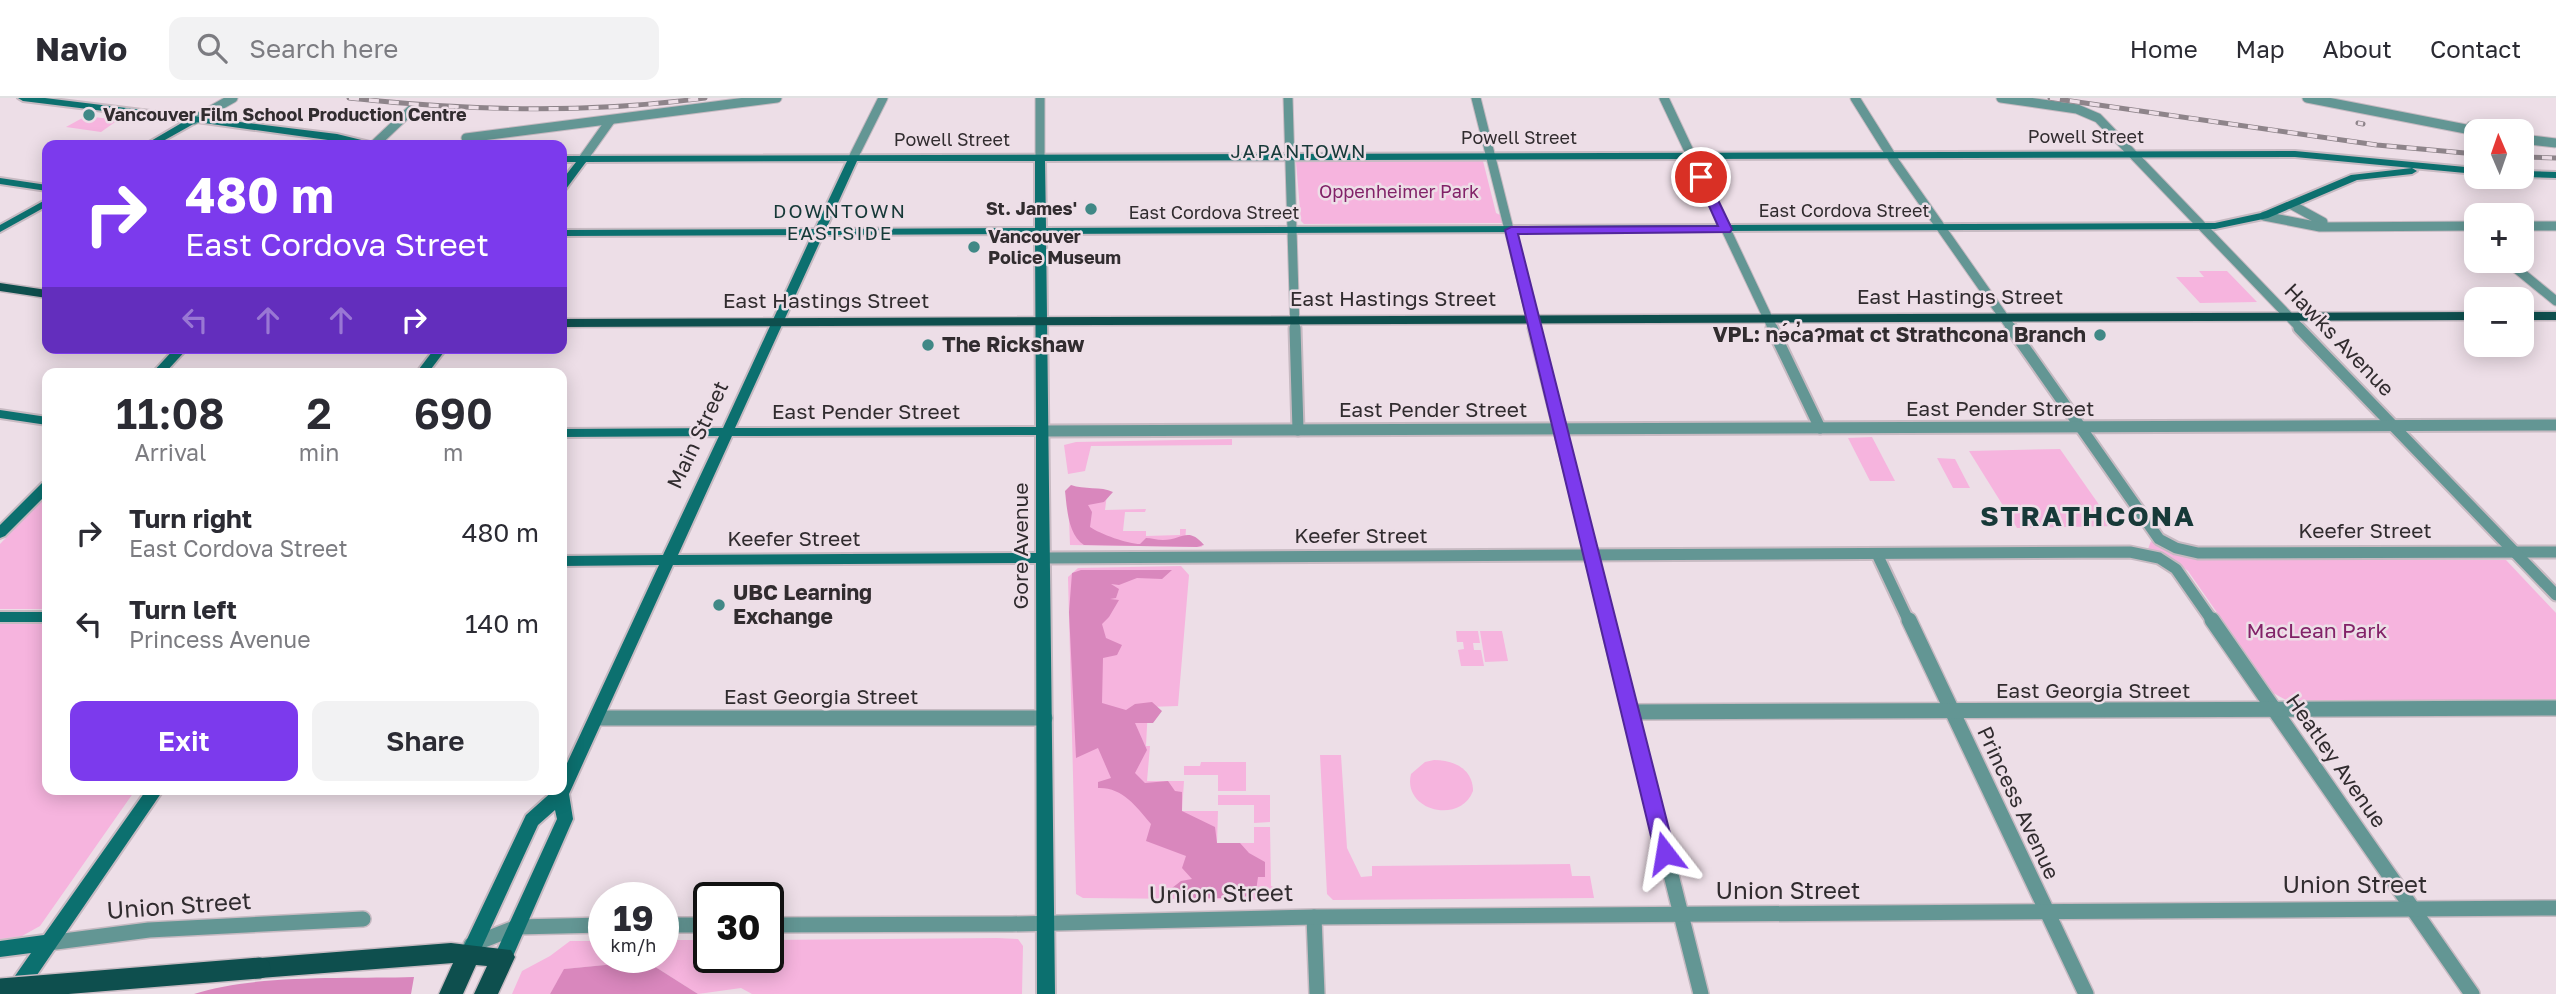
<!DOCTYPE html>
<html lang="en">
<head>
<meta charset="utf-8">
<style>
  body { margin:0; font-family:"Golos Text",sans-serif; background:#f2f2f3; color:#2b2b33; height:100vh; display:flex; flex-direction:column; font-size:26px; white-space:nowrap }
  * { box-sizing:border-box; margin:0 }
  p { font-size:23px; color:#7c7c81 }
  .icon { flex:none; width:38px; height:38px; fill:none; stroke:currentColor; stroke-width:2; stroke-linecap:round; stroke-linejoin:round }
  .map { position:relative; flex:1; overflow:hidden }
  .panel { position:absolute; left:42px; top:270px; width:525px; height:427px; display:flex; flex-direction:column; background:#fff; border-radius:14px; box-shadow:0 4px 18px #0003 }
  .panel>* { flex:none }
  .top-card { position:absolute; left:42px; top:42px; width:525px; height:214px; border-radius:14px; box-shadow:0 4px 18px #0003; background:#7c3aed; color:#fff; overflow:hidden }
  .needle { width:46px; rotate:358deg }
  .tools { position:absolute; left:2464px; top:21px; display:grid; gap:14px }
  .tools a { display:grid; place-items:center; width:70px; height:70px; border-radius:14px; background:#fff; box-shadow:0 4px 18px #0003; font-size:35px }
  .speed { position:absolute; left:588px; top:784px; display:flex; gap:14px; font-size:35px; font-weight:700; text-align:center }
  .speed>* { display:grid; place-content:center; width:91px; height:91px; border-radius:50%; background:#fff; box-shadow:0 4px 18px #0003; line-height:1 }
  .speed small { font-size:18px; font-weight:400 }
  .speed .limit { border:4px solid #111; border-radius:10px; background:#fff; color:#111 }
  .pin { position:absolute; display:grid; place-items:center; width:60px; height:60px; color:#fff; margin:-30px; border:4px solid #fff; border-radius:50%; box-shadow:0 2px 7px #0007 }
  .me { position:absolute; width:77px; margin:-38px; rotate:346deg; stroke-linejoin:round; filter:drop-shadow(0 0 5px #0008) }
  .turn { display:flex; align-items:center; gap:24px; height:147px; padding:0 28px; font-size:32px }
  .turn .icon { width:91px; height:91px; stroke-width:2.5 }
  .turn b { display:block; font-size:49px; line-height:60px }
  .lanes { display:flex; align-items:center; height:66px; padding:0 28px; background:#0003; justify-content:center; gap:35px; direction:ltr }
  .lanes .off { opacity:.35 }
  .eta { display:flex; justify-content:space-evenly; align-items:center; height:119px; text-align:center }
  .eta b { font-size:42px; font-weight:600; line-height:49px }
  .primary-button { display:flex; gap:14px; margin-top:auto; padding:14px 28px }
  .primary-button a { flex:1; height:80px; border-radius:14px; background:#7c3aed; color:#fff; font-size:28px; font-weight:600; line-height:80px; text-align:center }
  .primary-button a+a { background:#f2f2f3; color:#2b2b33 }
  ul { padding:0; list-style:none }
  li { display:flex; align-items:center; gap:21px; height:91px; padding:0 28px }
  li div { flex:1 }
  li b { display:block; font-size:26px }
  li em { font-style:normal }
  header { display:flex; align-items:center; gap:42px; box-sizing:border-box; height:98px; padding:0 35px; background:#fff; border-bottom:2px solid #e1e1e2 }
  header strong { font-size:33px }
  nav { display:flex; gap:38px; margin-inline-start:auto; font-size:24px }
  .search { width:490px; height:63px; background:#f2f2f3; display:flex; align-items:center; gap:18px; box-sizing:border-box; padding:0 24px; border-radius:14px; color:#7c7c81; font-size:26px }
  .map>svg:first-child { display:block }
  .green { fill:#f6b4de }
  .forest { fill:#d987bd }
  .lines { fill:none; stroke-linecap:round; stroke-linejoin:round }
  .street-tunnel { stroke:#c7bac2; stroke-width:9; stroke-dasharray:9 4.5; stroke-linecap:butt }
  .street-far2-casing { stroke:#c7bac2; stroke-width:11 }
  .street-far1-casing { stroke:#c7bac2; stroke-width:15 }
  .street-casing { stroke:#c7bac2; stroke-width:18 }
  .secondary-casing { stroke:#c7bac2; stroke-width:4 }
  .primary-casing { stroke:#c7bac2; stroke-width:3 }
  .street-far2 { stroke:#639694; stroke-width:9 }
  .street-far1 { stroke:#639694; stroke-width:11 }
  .street { stroke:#639694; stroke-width:15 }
  .secondary { fill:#0c706f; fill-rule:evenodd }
  .primary { fill:#0e4f4e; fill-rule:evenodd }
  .rail-casing { stroke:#8e848a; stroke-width:5 }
  .rail { stroke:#eddee7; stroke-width:3.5; stroke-dasharray:10; stroke-linecap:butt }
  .street-bridge-casing { stroke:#c7bac2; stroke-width:11; stroke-linecap:butt }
  .primary-bridge-casing { stroke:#c7bac2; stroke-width:24; stroke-linecap:butt }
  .street-bridge { stroke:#639694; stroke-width:9 }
  .primary-bridge { stroke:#0e4f4e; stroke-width:21 }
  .route { fill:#7c3aed; stroke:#51269a; stroke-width:2 }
  .poi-dot { fill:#408886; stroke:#eddee7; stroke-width:2.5 }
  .labels { text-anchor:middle; stroke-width:5; stroke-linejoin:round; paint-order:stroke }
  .far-poi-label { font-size:18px; font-weight:bold; fill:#312c2f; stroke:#eddee7; text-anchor:start }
  .far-street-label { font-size:18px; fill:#312c2f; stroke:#eddee7 }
  .far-park-label { font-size:18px; fill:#822268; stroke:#eddee7 }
  .far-neighbourhood-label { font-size:19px; letter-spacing:2px; fill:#173938; stroke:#eddee7 }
  .street-label { font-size:21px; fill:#312c2f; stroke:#eddee7 }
  .poi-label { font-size:21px; font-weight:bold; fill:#312c2f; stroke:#eddee7; text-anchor:start }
  .park-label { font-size:21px; fill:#822268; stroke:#eddee7 }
  .near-street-label { font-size:24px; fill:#312c2f; stroke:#eddee7 }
  .district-label { font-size:28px; font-weight:bold; letter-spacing:2px; fill:#173938; stroke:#eddee7 }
</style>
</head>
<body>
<header>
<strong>Navio</strong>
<div class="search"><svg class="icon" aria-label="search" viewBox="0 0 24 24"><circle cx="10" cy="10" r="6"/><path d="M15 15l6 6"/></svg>Search here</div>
<nav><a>Home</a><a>Map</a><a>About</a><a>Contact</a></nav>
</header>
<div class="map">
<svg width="2556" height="896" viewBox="0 0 2556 896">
  <rect width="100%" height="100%" fill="#eddee7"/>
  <!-- green -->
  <g class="green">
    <path d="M 86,18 L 118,22 L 101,34 L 66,29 Z"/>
    <path d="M 1302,63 L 1483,63 L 1496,115 L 1500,117 L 1502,125 L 1304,126 L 1301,123 L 1296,64 Z"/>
    <path d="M 2199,173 L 2227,173 L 2257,204 L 2200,205 L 2176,179 L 2204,179 Z"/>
    <path d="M 1872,339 L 1895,383 L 1870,383 L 1848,340 Z"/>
    <path d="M 1232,341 L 1232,347 L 1091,348 L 1085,373 L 1068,376 L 1064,347 L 1076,344 Z"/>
    <path d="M 2060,351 L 2114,428 L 2017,430 L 1969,353 Z"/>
    <path d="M 1937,360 L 1955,361 L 1970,390 L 1953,390 Z"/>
    <path d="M 1068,395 L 1107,396 L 1105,412 L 1146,411 L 1145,414 L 1125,414 L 1123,433 L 1146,433 L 1146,438 L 1180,437 L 1180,431 L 1186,431 L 1185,444 L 1200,445 L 1202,449 L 1070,447 Z"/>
    <path d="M 47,397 L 47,511 L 0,511 L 0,446 Z"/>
    <path d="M 2151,443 L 2177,457 L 2205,462 L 2506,462 L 2556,515 L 2556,602 L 2290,604 L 2273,595 L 2188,473 L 2173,462 L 2148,451 Z"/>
    <path d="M 1181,468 L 1189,477 L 1178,608 L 1148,609 L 1146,648 L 1150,648 L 1147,683 L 1184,683 L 1182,713 L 1218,713 L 1217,745 L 1254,745 L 1254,729 L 1270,729 L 1271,788 L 1292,795 L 1288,802 L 1083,800 L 1076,796 L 1068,479 L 1078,470 Z"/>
    <path d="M 0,526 L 47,526 L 47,691 L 136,691 L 40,828 L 22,838 L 0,841 Z"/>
    <path d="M 1456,533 L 1478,533 L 1480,545 L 1473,545 L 1474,552 L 1481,552 L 1484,568 L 1461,568 L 1458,552 L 1464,551 L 1463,544 L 1457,544 Z"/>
    <path d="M 1480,533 L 1502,533 L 1508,563 L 1485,564 Z"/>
    <path d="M 1320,657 L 1341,657 L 1347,750 L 1361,779 L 1372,778 L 1372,768 L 1570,766 L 1572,778 L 1590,778 L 1594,800 L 1333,802 L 1327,796 Z"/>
    <path d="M 1434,662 C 1454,662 1473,671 1473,693 C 1460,727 1402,713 1411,676 L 1425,664 Z"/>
    <path d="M 1201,664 L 1246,664 L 1246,693 L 1218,693 L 1218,677 L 1184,677 L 1184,668 L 1200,668 Z"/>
    <path d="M 1218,697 L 1270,697 L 1270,724 L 1254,725 L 1254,707 L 1218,707 Z"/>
    <path d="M 997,840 L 1018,841 L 1023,848 L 1022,896 L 752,896 L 741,890 L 698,896 L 646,863 L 565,871 L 550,896 L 512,896 L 522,873 L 550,858 L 570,843 L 604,843 L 604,859 L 663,859 L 663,842 L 709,842 L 709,859 L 768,859 L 768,842 Z"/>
  </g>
  <!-- forest -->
  <g class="forest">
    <path d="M 1071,387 C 1084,392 1101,388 1113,394 L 1104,404 L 1088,407 L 1092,414 L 1090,429 C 1100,436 1128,446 1140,446 L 1146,440 C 1151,440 1157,442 1163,442 C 1182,442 1188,428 1204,447 L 1197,449 L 1084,447 C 1068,437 1067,410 1065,393 Z"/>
    <path d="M 1081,472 L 1172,472 L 1162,481 L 1137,480 L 1119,487 L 1111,486 L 1119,491 L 1116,500 L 1110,501 L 1119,502 L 1109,519 L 1102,526 L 1106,540 L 1122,547 L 1117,557 L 1103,560 L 1102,605 L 1126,612 L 1135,606 L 1152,604 L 1162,613 L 1153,625 L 1135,625 L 1147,652 L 1135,675 L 1145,685 L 1168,683 L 1175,693 L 1182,694 L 1182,713 L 1215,729 L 1217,745 L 1240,745 L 1249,755 L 1265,764 L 1265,779 L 1258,779 L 1256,793 L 1242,800 L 1176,800 L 1172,790 L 1181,783 L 1192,781 L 1182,770 L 1186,758 L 1146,743 L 1151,726 C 1136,708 1122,689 1098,690 L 1098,684 L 1111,680 L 1098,650 L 1076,660 L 1069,514 L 1072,475 Z"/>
    <path d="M 646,863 L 698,896 L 550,896 L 564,871 Z"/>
    <path d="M 414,879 L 411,896 L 194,896 C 255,876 348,881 414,879 Z"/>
  </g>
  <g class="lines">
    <!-- street-tunnel -->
    <path class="street-tunnel" d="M 324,47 L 327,45"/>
    <!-- street-far2 casing -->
    <g class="street-far2-casing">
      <g id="street-far2">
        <path d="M 1040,0 L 1040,59"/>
        <path d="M 1288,0 L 1295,231"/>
        <path d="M 1476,0 L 1534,231"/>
        <path d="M 1664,0 L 1773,231"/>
        <path d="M 1855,0 L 1895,64 L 2012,231"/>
        <path d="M 2001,0 L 2077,11 L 2098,20 L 2301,231"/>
        <path d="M 2307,0 L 2476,33"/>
        <path d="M 194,22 L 233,0"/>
        <path d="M 2471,28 L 2494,33"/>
        <path d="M 466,40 L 777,0"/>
        <path d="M 375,46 L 412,11"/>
        <path d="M 853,60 L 883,0"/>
        <path d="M 583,61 L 610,23"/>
        <path d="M 2292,107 L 2323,124"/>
        <path d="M 2264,118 L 2320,129 L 2476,128"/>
        <path d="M 2522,128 L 2556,128"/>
        <path d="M 2507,163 L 2556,203"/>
      </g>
    </g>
    <!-- street-far1 casing -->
    <g class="street-far1-casing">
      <g id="street-far1">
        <path d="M 1295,230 L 1298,332"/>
        <path d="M 1534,230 L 1608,524"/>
        <path d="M 1772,230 L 1820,330"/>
        <path d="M 2011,230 L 2159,441 L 2176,450 L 2198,455 L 2556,454"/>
        <path d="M 2299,230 L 2556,497"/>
        <path d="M 1043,333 L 2556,327"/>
        <path d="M 1877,456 L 1909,524"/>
        <path d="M 1044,460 L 2130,454 L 2159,460 L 2176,471 L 2213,524"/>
      </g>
    </g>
    <!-- street casing -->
    <g class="street-casing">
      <g id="street">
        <path d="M 1607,522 L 1701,896"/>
        <path d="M 1909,522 L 2086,896"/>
        <path d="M 2212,522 L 2472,896"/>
        <path d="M 1630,614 L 2556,610"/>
        <path d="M 597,620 L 1045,620"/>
        <path d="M 1314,819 L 1317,896"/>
        <path d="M 663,827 L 709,827"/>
        <path d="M 768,827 L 1012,826 L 1314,819 L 2556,810"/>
        <path d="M 48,845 L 149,832 L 363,821"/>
        <path d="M 471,847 L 517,829 L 604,827"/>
      </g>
    </g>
    <!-- secondary casing -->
    <g class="secondary-casing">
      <g id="secondary">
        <path d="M 18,0 L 45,0 L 337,36 L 382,47 L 364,47 L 197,24 L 156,47 L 144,47 L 185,23 L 23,3 Z"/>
        <path d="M 2295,53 L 2476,70 L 2476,76 L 2295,59 L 1045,63 L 1046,130 L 2215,125 L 2261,115 L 2351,77 L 2412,70 L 2417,73 L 2412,76 L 2357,82 L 2268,120 L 2215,131 L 1046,136 L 1055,896 L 1037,896 L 1036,465 L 673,467 L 569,696 L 573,721 L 510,865 L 503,867 L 496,865 L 494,859 L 557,721 L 555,712 L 538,727 L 476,862 L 469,864 L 462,862 L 460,856 L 526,717 L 555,691 L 562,691 L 562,676 L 659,467 L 562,468 L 562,458 L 663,457 L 719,338 L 562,339 L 562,331 L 723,330 L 812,137 L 562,138 L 562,132 L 815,131 L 847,63 L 586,64 L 566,91 L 562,92 L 562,82 L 576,64 L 562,64 L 562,58 ZM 857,63 L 1035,63 L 1035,130 L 826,131 ZM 1035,136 L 1036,329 L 735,330 L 823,137 ZM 1036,337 L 1036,455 L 678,457 L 732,338 Z"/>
        <path d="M 2522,73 L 2556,74 L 2556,80 L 2522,79 Z"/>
        <path d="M 0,80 L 47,87 L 47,93 L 0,86 Z"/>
        <path d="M 47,101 L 47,108 L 0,134 L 0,127 Z"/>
        <path d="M 175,250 L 188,250 L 165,275 L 152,275 Z"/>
        <path d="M 435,250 L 447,250 L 428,275 L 416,275 Z"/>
        <path d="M 0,312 L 47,319 L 47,327 L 0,320 Z"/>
        <path d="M 47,384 L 47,396 L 5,438 L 0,440 L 0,427 L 42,385 Z"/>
        <rect x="0" y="514" width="47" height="10"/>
        <path d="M 147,691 L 164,691 L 24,896 L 6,896 L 8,888 L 31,855 L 0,859 L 0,843 L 44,837 Z"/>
      </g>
    </g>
    <!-- primary casing -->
    <g class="primary-casing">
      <g id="primary">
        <path d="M 0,185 L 47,192 L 47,200 L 0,193 Z"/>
        <path d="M 2476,214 L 2476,222 L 562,229 L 562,221 Z"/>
        <rect x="2522" y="214" width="34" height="8"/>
        <path d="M 451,845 L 511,852 L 515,859 L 498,896 L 474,896 L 487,868 L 476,867 L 463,896 L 439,896 L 453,865 L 260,880 L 252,877 L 248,870 L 252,863 L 260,860 Z"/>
      </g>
    </g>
    <!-- street-far2 -->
    <use href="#street-far2" class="street-far2"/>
    <!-- street-far1 -->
    <use href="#street-far1" class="street-far1"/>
    <!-- street -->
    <use href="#street" class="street"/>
    <!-- secondary -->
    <use href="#secondary" class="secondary"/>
    <!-- primary -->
    <use href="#primary" class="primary"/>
    <!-- rail casing -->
    <g class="rail-casing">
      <g id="rail">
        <path d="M 349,0 C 469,13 586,16 705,0"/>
        <path d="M 2050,0 L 2377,47 L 2476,56"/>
        <path d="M 2358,25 L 2363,26"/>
        <path d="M 2522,59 L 2556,60"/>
      </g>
    </g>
    <!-- rail -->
    <use href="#rail" class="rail"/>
    <!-- street-bridge casing -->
    <g class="street-bridge-casing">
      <path id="street-bridge" d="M 2522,41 L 2556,45"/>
    </g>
    <!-- primary-bridge casing -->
    <g class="primary-bridge-casing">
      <path id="primary-bridge" d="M 0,891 L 260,870"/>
    </g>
    <!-- street-bridge -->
    <use href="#street-bridge" class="street-bridge"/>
    <!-- primary-bridge -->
    <use href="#primary-bridge" class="primary-bridge"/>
  </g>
  <!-- route -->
  <path class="route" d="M 1697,77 L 1707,79 L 1732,131 L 1730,134 L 1518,136 L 1675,755 L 1672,761 L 1665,763 L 1658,761 L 1655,755 L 1505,132 L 1511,129 L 1718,128 L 1696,79 Z"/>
  <!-- markers -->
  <g class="poi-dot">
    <circle cx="89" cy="17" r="7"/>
    <circle cx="1091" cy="111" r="7"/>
    <circle cx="974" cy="149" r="7"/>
    <circle cx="2100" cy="237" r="7"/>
    <circle cx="928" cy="247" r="7"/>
    <circle cx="719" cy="507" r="7"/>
  </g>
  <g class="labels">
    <!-- far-poi labels -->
    <g class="far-poi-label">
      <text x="103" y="23">Vancouver Film School Production Centre</text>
      <text x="1077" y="117" text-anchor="end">St. James'</text>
      <text x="988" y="145">Vancouver<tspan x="988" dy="21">Police Museum</tspan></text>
    </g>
    <!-- far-street labels -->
    <g class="far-street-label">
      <text x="2086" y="45">Powell Street</text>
      <text x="1519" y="46">Powell Street</text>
      <text x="952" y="48">Powell Street</text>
      <text x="1844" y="119">East Cordova Street</text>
      <text x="1214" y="121">East Cordova Street</text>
    </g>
    <!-- far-park labels -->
    <g class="far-park-label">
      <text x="1399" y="100">Oppenheimer Park</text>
    </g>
    <!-- far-neighbourhood labels -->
    <g class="far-neighbourhood-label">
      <text x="1299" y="60">JAPANTOWN</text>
      <text x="840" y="120">DOWNTOWN<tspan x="840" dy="22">EASTSIDE</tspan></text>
    </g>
    <!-- street labels -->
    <g class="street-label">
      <text x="1960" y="206">East Hastings Street</text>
      <text x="1393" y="208">East Hastings Street</text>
      <text x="826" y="210">East Hastings Street</text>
      <text transform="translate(2339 242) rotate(46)" y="7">Hawks Avenue</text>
      <text x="2000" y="318">East Pender Street</text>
      <text x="1433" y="319">East Pender Street</text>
      <text x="866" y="321">East Pender Street</text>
      <text transform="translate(698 337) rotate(-65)" y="7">Main Street</text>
      <text x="2365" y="440">Keefer Street</text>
      <text x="1361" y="445">Keefer Street</text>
      <text x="794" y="448">Keefer Street</text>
      <text transform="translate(1021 448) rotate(-90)" y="7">Gore Avenue</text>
      <text x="2093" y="600">East Georgia Street</text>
      <text x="821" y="606">East Georgia Street</text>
      <text transform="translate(2336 663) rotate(55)" y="7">Heatley Avenue</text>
      <text transform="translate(2018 705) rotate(65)" y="7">Princess Avenue</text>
    </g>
    <!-- poi labels -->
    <g class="poi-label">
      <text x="2086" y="244" text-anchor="end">VPL: nə́c̓aʔmat ct Strathcona Branch</text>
      <text x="942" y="254">The Rickshaw</text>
      <text x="733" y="502">UBC Learning<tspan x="733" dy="24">Exchange</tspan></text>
    </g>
    <!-- park labels -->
    <g class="park-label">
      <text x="2317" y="540">MacLean Park</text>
    </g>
    <!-- near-street labels -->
    <g class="near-street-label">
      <text x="2355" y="795">Union Street</text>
      <text x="1788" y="801">Union Street</text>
      <text transform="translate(1221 796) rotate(-1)" y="8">Union Street</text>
      <text transform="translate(179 808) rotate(-4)" y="8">Union Street</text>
    </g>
    <!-- district labels -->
    <g class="district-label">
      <text x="2088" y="428">STRATHCONA</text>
    </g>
  </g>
</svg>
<div class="tools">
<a><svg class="needle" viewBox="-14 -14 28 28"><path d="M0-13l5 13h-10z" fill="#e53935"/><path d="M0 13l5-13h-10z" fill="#7c7c81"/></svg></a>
<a>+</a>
<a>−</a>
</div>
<div class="speed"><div>19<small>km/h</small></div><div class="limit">30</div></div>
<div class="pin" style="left:1701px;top:79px;background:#d93025"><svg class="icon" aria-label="arrive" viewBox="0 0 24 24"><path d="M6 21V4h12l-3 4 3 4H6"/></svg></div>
<svg class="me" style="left:1665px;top:755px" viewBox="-20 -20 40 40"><path d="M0-17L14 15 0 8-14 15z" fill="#7c3aed" stroke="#fff" stroke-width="4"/></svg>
<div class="top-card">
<div class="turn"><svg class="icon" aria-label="right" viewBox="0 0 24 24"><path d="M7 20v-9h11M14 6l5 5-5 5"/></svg><div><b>480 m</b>East Cordova Street</div></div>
<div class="lanes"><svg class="icon off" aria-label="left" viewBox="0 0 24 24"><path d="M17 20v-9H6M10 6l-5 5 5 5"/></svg><svg class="icon off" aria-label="ahead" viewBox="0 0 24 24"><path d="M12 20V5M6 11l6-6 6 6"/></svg><svg class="icon off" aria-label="ahead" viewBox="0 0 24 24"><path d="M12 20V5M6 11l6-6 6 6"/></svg><svg class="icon" aria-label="right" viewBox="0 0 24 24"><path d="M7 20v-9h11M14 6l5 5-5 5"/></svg></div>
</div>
<section class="panel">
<div class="eta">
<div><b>11:08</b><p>Arrival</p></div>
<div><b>2</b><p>min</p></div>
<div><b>690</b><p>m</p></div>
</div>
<ul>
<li><svg class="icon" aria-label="right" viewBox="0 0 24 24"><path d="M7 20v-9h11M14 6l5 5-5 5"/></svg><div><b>Turn right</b><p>East Cordova Street</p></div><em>480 m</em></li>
<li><svg class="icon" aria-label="left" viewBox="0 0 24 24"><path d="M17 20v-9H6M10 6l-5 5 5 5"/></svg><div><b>Turn left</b><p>Princess Avenue</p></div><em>140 m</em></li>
</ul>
<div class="primary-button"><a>Exit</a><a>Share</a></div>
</section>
</div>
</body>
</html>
